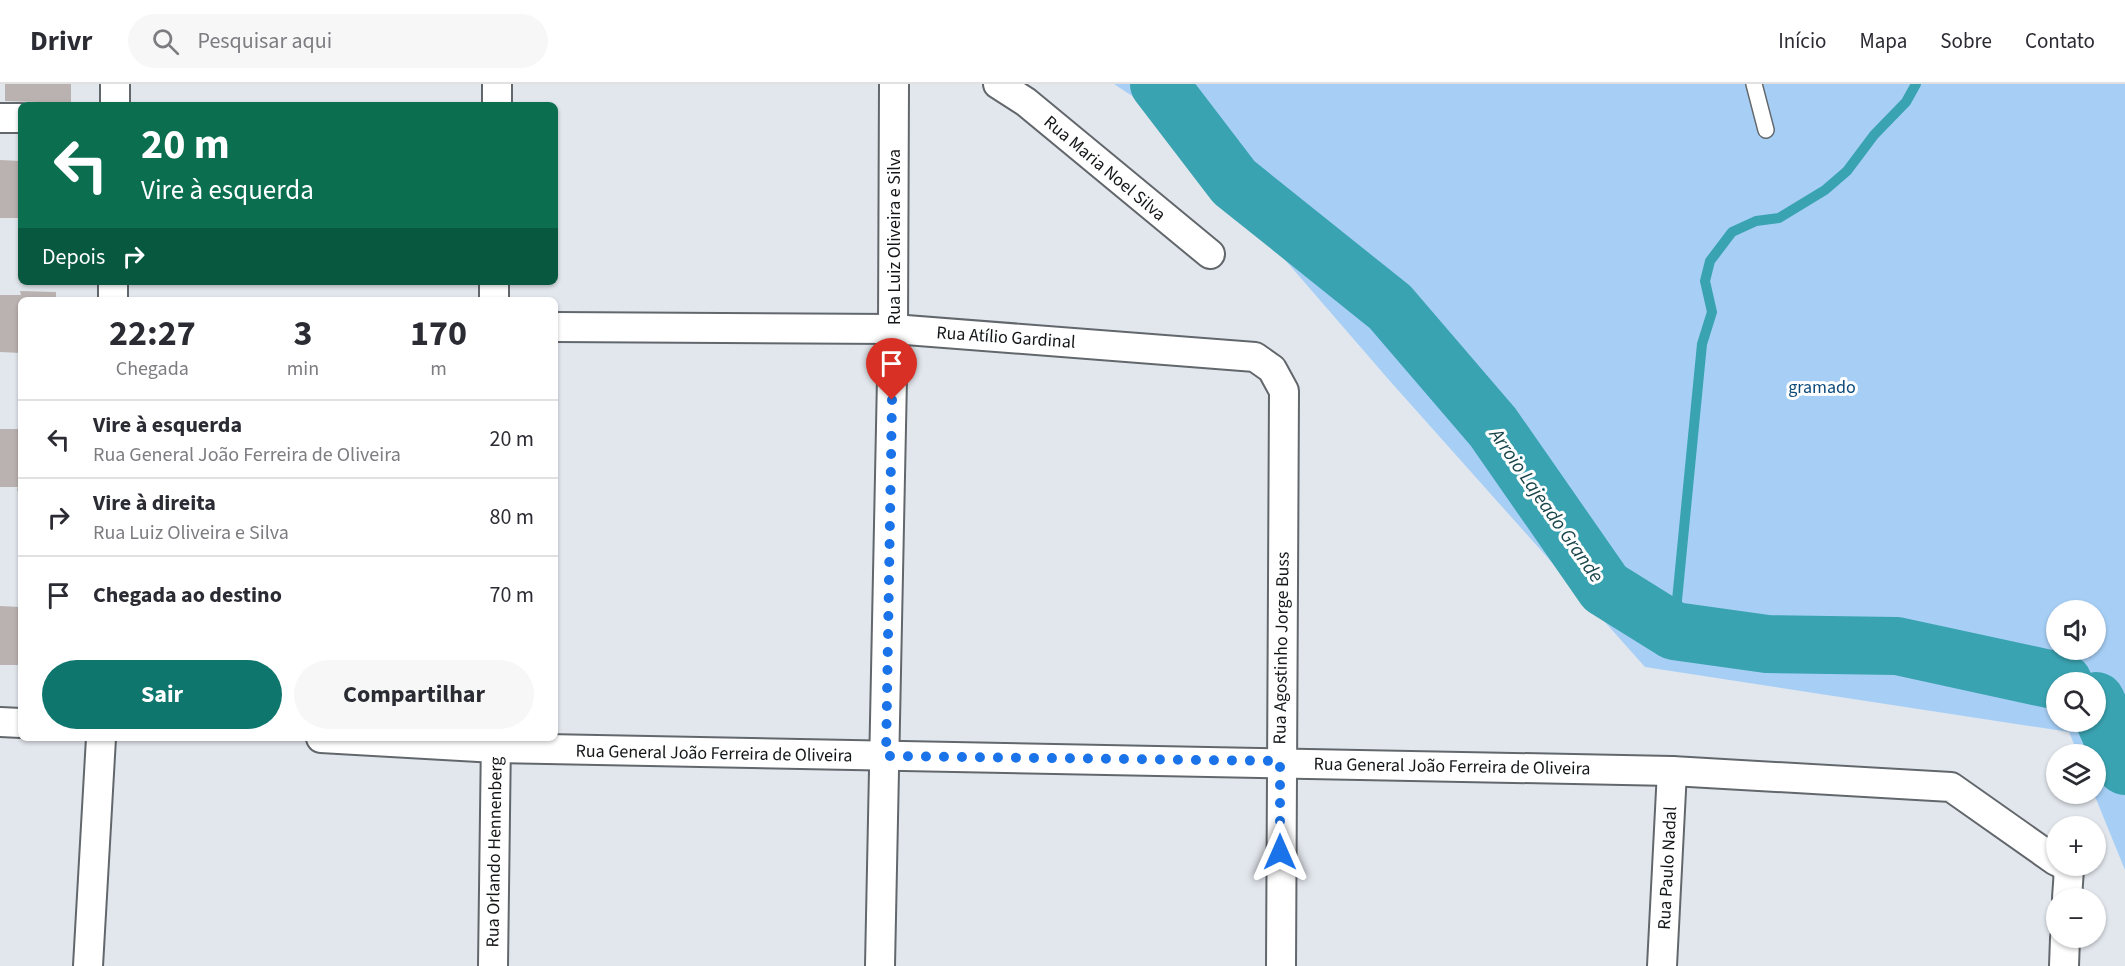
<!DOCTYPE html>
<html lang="pt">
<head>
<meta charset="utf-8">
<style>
  body { margin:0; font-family:"Source Sans 3",sans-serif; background:#f7f7f7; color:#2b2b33; height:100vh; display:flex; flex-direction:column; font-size:22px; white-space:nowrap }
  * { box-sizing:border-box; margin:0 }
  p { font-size:20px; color:#7c7c81 }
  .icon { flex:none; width:33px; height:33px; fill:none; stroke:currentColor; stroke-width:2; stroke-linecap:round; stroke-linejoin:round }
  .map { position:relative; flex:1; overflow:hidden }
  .sheet { position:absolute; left:18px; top:213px; width:540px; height:444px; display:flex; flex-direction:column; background:#fff; border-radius:9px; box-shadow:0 2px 4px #0004 }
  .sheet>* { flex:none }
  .banner { position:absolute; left:18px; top:18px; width:540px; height:183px; border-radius:9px; box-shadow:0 2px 4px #0004; background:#0b6e4f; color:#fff; overflow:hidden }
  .fabs { position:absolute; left:2046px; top:516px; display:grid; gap:12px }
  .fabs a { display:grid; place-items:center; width:60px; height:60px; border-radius:50%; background:#fff; box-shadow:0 2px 4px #0004; font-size:30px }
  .pin { position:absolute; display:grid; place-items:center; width:51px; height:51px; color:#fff; margin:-62px -26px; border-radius:50% 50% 50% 0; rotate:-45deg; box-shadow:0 0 6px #0007 }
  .pin .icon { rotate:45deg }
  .me { position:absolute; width:66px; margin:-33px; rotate:0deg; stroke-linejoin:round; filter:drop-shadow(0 0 4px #0008) }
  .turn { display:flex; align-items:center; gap:21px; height:126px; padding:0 24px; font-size:27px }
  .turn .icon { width:78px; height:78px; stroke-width:2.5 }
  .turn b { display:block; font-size:42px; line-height:51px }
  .then { display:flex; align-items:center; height:57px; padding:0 24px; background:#0003; gap:12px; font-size:22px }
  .eta { display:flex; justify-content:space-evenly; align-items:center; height:102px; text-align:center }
  .eta b { font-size:36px; font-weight:700; line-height:42px }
  .cta { display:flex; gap:12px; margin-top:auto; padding:12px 24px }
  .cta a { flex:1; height:69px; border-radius:36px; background:#0f766e; color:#fff; font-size:24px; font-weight:700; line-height:69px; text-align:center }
  .cta a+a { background:#f7f7f7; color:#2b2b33 }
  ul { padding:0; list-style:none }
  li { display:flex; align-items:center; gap:18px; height:78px; padding:0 24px; border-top:2px solid #e1e1e2 }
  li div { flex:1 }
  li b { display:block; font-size:22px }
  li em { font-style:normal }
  header { display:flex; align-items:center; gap:36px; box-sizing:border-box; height:84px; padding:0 30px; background:#fff; border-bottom:2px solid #e1e1e2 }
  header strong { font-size:28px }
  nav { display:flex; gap:33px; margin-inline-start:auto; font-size:21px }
  .search { width:420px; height:54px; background:#f7f7f7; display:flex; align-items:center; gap:15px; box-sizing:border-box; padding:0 21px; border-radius:33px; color:#7c7c81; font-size:22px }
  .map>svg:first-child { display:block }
  .green { fill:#a7cff6; fill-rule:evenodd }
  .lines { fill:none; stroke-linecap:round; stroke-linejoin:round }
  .stream { stroke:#3aa3b1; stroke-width:10 }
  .river { stroke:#3aa3b1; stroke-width:58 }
  .building { fill:#bab2b0 }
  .lane-casing { stroke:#62676c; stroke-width:18 }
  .street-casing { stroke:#62676c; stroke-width:32 }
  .lane { stroke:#fff; stroke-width:15 }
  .street { stroke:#fff; stroke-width:28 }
  .route { stroke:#1a73e8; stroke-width:10; stroke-dasharray:0 18 }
  .labels { text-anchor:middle; stroke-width:6; stroke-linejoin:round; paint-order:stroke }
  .street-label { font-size:18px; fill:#141618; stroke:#fff }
  .park-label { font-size:18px; fill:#0c4a7a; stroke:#fff }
  .water-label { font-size:20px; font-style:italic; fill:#17454b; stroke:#fff }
</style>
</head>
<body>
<header>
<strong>Drivr</strong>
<div class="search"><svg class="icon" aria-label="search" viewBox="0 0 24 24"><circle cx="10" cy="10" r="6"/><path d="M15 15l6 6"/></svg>Pesquisar aqui</div>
<nav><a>Início</a><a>Mapa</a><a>Sobre</a><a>Contato</a></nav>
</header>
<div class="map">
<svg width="2125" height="882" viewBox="0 0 2125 882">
  <rect width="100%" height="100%" fill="#e2e7ed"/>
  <!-- green -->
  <path class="green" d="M 1114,0 L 2125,0 L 2125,786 L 2094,710 L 2096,670 L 2078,670 L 2069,648 L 1645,583 L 1389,296 L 1158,29 ZM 2056,526 L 2096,526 L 2096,566 L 2056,566 ZM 2056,598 L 2096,598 L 2096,638 L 2056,638 Z"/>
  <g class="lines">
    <!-- stream -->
    <path class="stream" d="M 1674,547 L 1702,260 L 1712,228 L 1705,197 L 1710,177 L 1732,148 L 1756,137 L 1779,134 L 1825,106 L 1847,87 L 1874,51 L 1906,18 L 1916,0"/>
    <!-- river -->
    <g class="river">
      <path d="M 1159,0 L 1234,98 L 1390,223 L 1493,343 L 1605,504 L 1674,547 L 1767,560 L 1897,562 L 2063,598"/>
      <path d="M 2096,617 L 2125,682"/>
    </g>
  </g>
  <!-- building -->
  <g class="building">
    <path d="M 5,0 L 71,0 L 71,19 L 5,17 Z"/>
    <path d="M 0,76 L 21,77 L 21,134 L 0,134 Z"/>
    <path d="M 20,207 L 56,208 L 56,216 L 21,216 L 21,269 L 0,268 L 0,211 L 21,211 Z"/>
    <path d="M 18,342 L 21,342 L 21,407 L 17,407 L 18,403 L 0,403 L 0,345 L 18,345 Z"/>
    <path d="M 0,522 L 21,523 L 21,581 L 0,581 Z"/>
  </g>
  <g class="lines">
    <!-- lane casing -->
    <g class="lane-casing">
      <path id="lane" d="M 1754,0 L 1766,46"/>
    </g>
    <!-- street casing -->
    <g class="street-casing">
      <g id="street">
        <path d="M 998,0 L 1026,18 L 1210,170"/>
        <path d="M 115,21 L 115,0"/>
        <path d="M 497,21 L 497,0"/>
        <path d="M 0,34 L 21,34"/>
        <path d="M 113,216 L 113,198"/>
        <path d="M 494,216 L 494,198"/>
        <path d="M 555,243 L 893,245 L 1255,273 L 1272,285 L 1284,307 L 1281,882"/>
        <path d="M 0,638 L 21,639"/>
        <path d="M 321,654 L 496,664 L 1672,687 L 1951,703 L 2056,777"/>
        <path d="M 2064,782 L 2069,785 L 2067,814"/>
        <path d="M 88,882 L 101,654"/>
        <path d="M 493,882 L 496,654"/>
        <path d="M 880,882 L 893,245 L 894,0"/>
        <path d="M 1662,882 L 1672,687"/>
        <path d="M 2064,882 L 2065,854"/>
      </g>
    </g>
    <!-- lane -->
    <use href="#lane" class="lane"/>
    <!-- street -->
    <use href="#street" class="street"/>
  </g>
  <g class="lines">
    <!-- route -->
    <path class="route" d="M 892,316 L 886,672 L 1280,677 L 1280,768"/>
  </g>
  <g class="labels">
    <!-- street labels -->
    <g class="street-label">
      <text transform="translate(1105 84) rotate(40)" y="6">Rua Maria Noel Silva</text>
      <text transform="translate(894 153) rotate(-90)" y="6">Rua Luiz Oliveira e Silva</text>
      <text transform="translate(1006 253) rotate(4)" y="6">Rua Atílio Gardinal</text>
      <text transform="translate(1281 564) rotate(-89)" y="6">Rua Agostinho Jorge Buss</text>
      <text transform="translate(714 669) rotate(1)" y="6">Rua General João Ferreira de Oliveira</text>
      <text transform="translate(1452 682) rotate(1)" y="6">Rua General João Ferreira de Oliveira</text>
      <text transform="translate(494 768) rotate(-89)" y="6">Rua Orlando Hennenberg</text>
      <text transform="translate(1667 784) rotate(-87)" y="6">Rua Paulo Nadal</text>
    </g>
    <!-- park labels -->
    <g class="park-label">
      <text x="1822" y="309">gramado</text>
    </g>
    <!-- water labels -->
    <g class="water-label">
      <text transform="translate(1547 421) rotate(55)" y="7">Arroio Lajeado Grande</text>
    </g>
  </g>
</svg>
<div class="fabs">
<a><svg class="icon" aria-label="sound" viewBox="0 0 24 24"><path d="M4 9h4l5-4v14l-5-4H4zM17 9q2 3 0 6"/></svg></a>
<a><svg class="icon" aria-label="search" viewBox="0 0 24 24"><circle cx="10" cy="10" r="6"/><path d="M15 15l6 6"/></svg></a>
<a><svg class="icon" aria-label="layers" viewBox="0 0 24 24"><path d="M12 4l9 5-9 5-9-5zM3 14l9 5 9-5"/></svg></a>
<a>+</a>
<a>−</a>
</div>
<div class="pin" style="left:892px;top:316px;background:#d93025"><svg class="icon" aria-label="arrive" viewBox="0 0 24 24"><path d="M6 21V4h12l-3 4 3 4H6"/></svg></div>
<svg class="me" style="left:1280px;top:768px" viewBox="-20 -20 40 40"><path d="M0-17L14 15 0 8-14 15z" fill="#1a73e8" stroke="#fff" stroke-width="4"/></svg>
<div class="banner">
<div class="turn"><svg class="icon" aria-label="left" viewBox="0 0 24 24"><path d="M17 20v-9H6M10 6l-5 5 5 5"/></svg><div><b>20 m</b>Vire à esquerda</div></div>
<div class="then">Depois<svg class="icon" aria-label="right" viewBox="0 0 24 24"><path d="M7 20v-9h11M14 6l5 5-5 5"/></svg></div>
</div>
<section class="sheet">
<div class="eta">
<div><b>22:27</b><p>Chegada</p></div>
<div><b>3</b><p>min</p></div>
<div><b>170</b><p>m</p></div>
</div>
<ul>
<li><svg class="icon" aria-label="left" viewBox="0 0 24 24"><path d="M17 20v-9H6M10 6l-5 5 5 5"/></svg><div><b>Vire à esquerda</b><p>Rua General João Ferreira de Oliveira</p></div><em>20 m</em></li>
<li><svg class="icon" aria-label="right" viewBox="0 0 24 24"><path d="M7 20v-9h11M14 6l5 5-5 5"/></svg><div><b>Vire à direita</b><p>Rua Luiz Oliveira e Silva</p></div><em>80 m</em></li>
<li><svg class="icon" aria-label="arrive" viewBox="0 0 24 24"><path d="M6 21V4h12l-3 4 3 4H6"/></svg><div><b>Chegada ao destino</b></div><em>70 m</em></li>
</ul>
<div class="cta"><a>Sair</a><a>Compartilhar</a></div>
</section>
</div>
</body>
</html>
